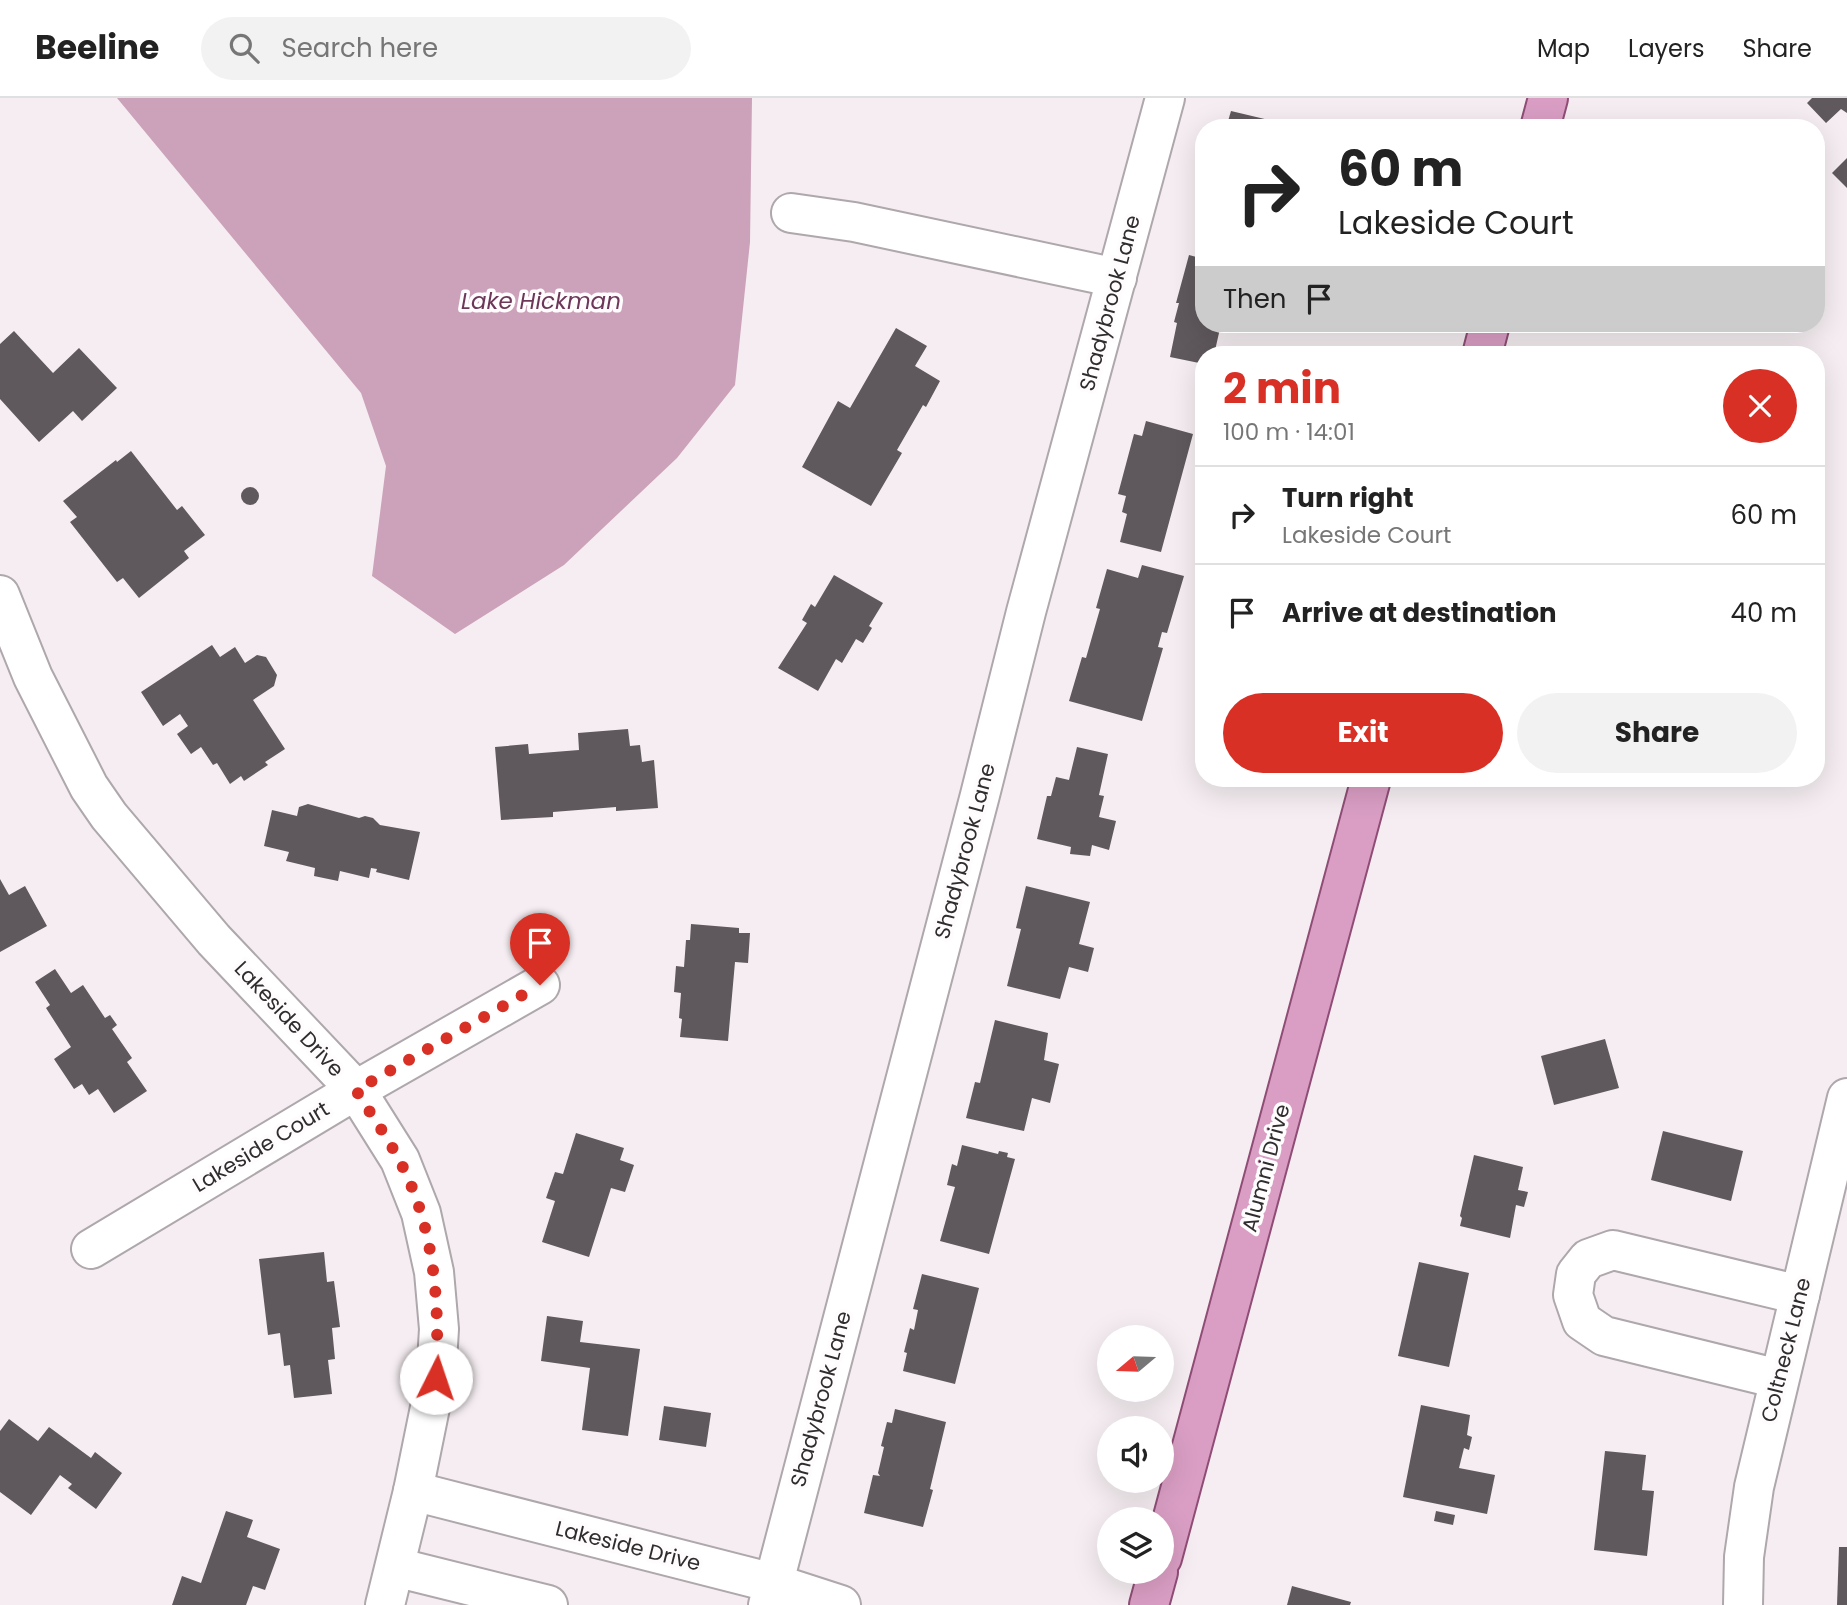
<!DOCTYPE html>
<html lang="en">
<head>
<meta charset="utf-8">
<style>
  body { margin:0; font-family:Poppins,sans-serif; background:#f2f2f2; color:#222; height:100vh; display:flex; flex-direction:column; font-size:26px; white-space:nowrap }
  * { box-sizing:border-box; margin:0 }
  p { font-size:23px; color:#767676 }
  .icon { flex:none; width:38px; height:38px; fill:none; stroke:currentColor; stroke-width:2; stroke-linecap:round; stroke-linejoin:round }
  .map { position:relative; flex:1; overflow:hidden }
  .drawer { position:absolute; left:1195px; top:248px; width:630px; height:441px; display:flex; flex-direction:column; background:#fff; border-radius:28px; box-shadow:0 7px 28px #0002 }
  .drawer>* { flex:none }
  .guide { position:absolute; left:1195px; top:21px; width:630px; height:214px; border-radius:28px; box-shadow:0 7px 28px #0002; background:#fff; color:#222; overflow:hidden }
  .needle { width:46px; rotate:251deg }
  .buttons { position:absolute; left:1097px; top:1227px; display:grid; gap:14px }
  .buttons a { display:grid; place-items:center; width:77px; height:77px; border-radius:50%; background:#fff; box-shadow:0 7px 28px #0002; font-size:35px }
  .pin { position:absolute; display:grid; place-items:center; width:60px; height:60px; color:#fff; margin:-72px -30px; border-radius:50% 50% 50% 0; rotate:-45deg; box-shadow:0 0 7px #0007 }
  .pin .icon { rotate:45deg }
  .me { position:absolute; width:77px; margin:-38px; rotate:4deg; stroke-linejoin:round; filter:drop-shadow(0 0 5px #0008) }
  .turn { display:flex; align-items:center; gap:24px; height:147px; padding:0 28px; font-size:32px }
  .turn .icon { width:91px; height:91px; stroke-width:2.5 }
  .turn b { display:block; font-size:49px; line-height:60px }
  .then { display:flex; align-items:center; height:66px; padding:0 28px; background:#0003; gap:14px; font-size:26px }
  .round { display:grid; place-items:center; flex:none; width:74px; height:74px; border-radius:37px; background:#f2f2f2 }
  .overview { display:flex; align-items:center; justify-content:space-between; height:119px; padding:0 28px }
  h1 { font-size:42px; font-weight:700; line-height:52px; color:#d93025 }
  .action { display:flex; gap:14px; margin-top:auto; padding:14px 28px }
  .action a { flex:1; height:80px; border-radius:42px; background:#d93025; color:#fff; font-size:28px; font-weight:700; line-height:80px; text-align:center }
  .action a+a { background:#f2f2f2; color:#222 }
  ul { padding:0; list-style:none }
  li { display:flex; align-items:center; gap:21px; height:98px; padding:0 28px; border-top:2px solid #e0e0e0 }
  li div { flex:1 }
  li b { display:block; font-size:26px }
  li em { font-style:normal }
  header { display:flex; align-items:center; gap:42px; box-sizing:border-box; height:98px; padding:0 35px; background:#fff; border-bottom:2px solid #e0e0e0 }
  header strong { font-size:33px }
  nav { display:flex; gap:38px; margin-inline-start:auto; font-size:24px }
  .search { width:490px; height:63px; background:#f2f2f2; display:flex; align-items:center; gap:18px; box-sizing:border-box; padding:0 24px; border-radius:38px; color:#767676; font-size:26px }
  .map>svg:first-child { display:block }
  .water { fill:#cba2b9 }
  .building { fill:#5f585c }
  .lines { fill:none; stroke-linecap:round; stroke-linejoin:round }
  .minor-casing { stroke:#aea7ab; stroke-width:42 }
  .major-casing { stroke:#8f4d76; stroke-width:42 }
  .minor { stroke:#fff; stroke-width:38 }
  .major { stroke:#da9ec4; stroke-width:38 }
  .route { stroke:#d93025; stroke-width:12; stroke-dasharray:0 21.6 }
  .labels { text-anchor:middle; stroke-width:7; stroke-linejoin:round; paint-order:stroke }
  .street-label { font-size:21px; fill:#302d2e; stroke:#fefcfd }
  .water-label { font-size:23px; font-style:italic; fill:#6c3758; stroke:#fefcfd }
</style>
</head>
<body>
<header>
<strong>Beeline</strong>
<div class="search"><svg class="icon" aria-label="search" viewBox="0 0 24 24"><circle cx="10" cy="10" r="6"/><path d="M15 15l6 6"/></svg>Search here</div>
<nav><a>Map</a><a>Layers</a><a>Share</a></nav>
</header>
<div class="map">
<svg width="1847" height="1507" viewBox="0 0 1847 1507">
  <rect width="100%" height="100%" fill="#f5edf1"/>
  <!-- water -->
  <path class="water" d="M 117,0 L 752,0 L 750,144 L 735,287 L 677,360 L 564,467 L 455,536 L 372,478 L 386,368 L 361,295 Z"/>
  <!-- building -->
  <g class="building">
    <path d="M 1812,0 L 1847,0 L 1847,15 L 1841,11 L 1826,25 L 1807,5 Z"/>
    <path d="M 1231,13 L 1282,25 L 1281,30 L 1226,30 Z"/>
    <path d="M 1847,60 L 1847,90 L 1832,75 Z"/>
    <path d="M 1189,157 L 1204,161 L 1204,226 L 1221,226 L 1214,257 L 1204,257 L 1204,266 L 1170,259 L 1177,225 L 1174,224 L 1179,205 L 1176,205 Z"/>
    <path d="M 896,230 L 927,248 L 915,268 L 940,283 L 926,309 L 923,307 L 897,352 L 902,355 L 871,408 L 802,369 L 838,303 L 850,310 Z"/>
    <path d="M 14,233 L 53,275 L 79,250 L 117,290 L 82,323 L 73,313 L 39,344 L 0,301 L 0,246 Z"/>
    <path d="M 1146,323 L 1193,336 L 1161,454 L 1120,444 L 1127,416 L 1122,414 L 1126,398 L 1118,396 L 1134,336 L 1142,338 Z"/>
    <path d="M 131,353 L 177,412 L 182,408 L 205,437 L 184,453 L 189,460 L 139,500 L 123,480 L 117,484 L 70,424 L 77,419 L 63,403 L 116,362 L 117,364 Z"/>
    <circle cx="250" cy="398" r="9"/>
    <path d="M 1142,467 L 1184,478 L 1167,535 L 1162,534 L 1158,549 L 1163,550 L 1142,623 L 1069,603 L 1082,559 L 1086,560 L 1100,511 L 1096,510 L 1107,471 L 1138,480 Z"/>
    <path d="M 834,477 L 883,505 L 869,528 L 872,530 L 863,545 L 856,541 L 842,565 L 836,561 L 818,593 L 778,570 L 807,525 L 802,522 L 811,506 L 815,509 Z"/>
    <path d="M 212,547 L 220,559 L 235,549 L 245,565 L 257,557 L 266,559 L 277,577 L 274,588 L 253,602 L 285,651 L 265,664 L 268,667 L 244,683 L 241,678 L 230,686 L 217,665 L 213,667 L 201,649 L 191,656 L 177,636 L 188,628 L 180,616 L 163,628 L 141,594 Z"/>
    <path d="M 628,631 L 630,648 L 640,647 L 642,664 L 654,662 L 658,710 L 616,713 L 616,709 L 553,714 L 553,719 L 501,722 L 495,649 L 528,646 L 529,656 L 579,652 L 578,635 Z"/>
    <path d="M 1077,649 L 1108,656 L 1099,697 L 1104,698 L 1099,719 L 1116,723 L 1109,752 L 1092,747 L 1090,758 L 1070,756 L 1071,749 L 1037,741 L 1047,698 L 1051,698 L 1056,679 L 1069,682 Z"/>
    <path d="M 308,706 L 359,720 L 365,718 L 373,720 L 380,727 L 420,734 L 409,782 L 376,774 L 377,771 L 371,770 L 369,780 L 340,773 L 338,783 L 314,778 L 315,770 L 286,763 L 289,754 L 264,748 L 272,712 L 297,718 L 299,709 Z"/>
    <path d="M 0,781 L 9,797 L 25,788 L 47,828 L 0,854 Z"/>
    <path d="M 1026,788 L 1090,804 L 1079,846 L 1094,850 L 1088,874 L 1069,869 L 1060,901 L 1007,888 L 1021,831 L 1016,830 Z"/>
    <path d="M 691,826 L 739,830 L 739,835 L 750,835 L 748,865 L 735,864 L 728,943 L 680,939 L 682,921 L 679,920 L 681,895 L 674,894 L 676,868 L 684,869 L 686,842 L 690,842 Z"/>
    <path d="M 55,871 L 71,895 L 83,887 L 105,920 L 110,917 L 117,927 L 112,931 L 132,960 L 127,964 L 147,993 L 114,1015 L 98,991 L 89,997 L 82,986 L 74,991 L 54,961 L 71,949 L 46,910 L 50,907 L 35,884 Z"/>
    <path d="M 995,922 L 1048,935 L 1044,962 L 1059,966 L 1050,1005 L 1032,1000 L 1024,1033 L 966,1020 L 975,984 L 980,985 Z"/>
    <path d="M 1605,941 L 1619,990 L 1554,1007 L 1541,958 Z"/>
    <path d="M 1663,1033 L 1743,1053 L 1731,1103 L 1651,1082 Z"/>
    <path d="M 576,1035 L 624,1050 L 620,1062 L 634,1067 L 625,1094 L 611,1090 L 589,1159 L 542,1144 L 555,1103 L 546,1100 L 555,1074 L 563,1076 Z"/>
    <path d="M 962,1047 L 998,1056 L 999,1053 L 1008,1055 L 1007,1059 L 1015,1061 L 989,1156 L 940,1143 L 955,1089 L 947,1087 L 952,1066 L 957,1068 Z"/>
    <path d="M 1474,1057 L 1523,1069 L 1518,1092 L 1528,1094 L 1524,1109 L 1516,1107 L 1510,1140 L 1460,1128 L 1462,1120 L 1460,1118 Z"/>
    <path d="M 324,1154 L 327,1184 L 334,1183 L 340,1229 L 332,1230 L 335,1261 L 328,1262 L 332,1296 L 294,1300 L 290,1267 L 284,1268 L 280,1235 L 268,1237 L 259,1161 Z"/>
    <path d="M 1419,1164 L 1469,1175 L 1449,1269 L 1398,1258 Z"/>
    <path d="M 922,1176 L 979,1190 L 955,1286 L 903,1273 L 907,1255 L 904,1254 L 910,1230 L 914,1232 L 918,1212 L 913,1211 Z"/>
    <path d="M 547,1218 L 583,1223 L 580,1244 L 640,1251 L 628,1338 L 582,1332 L 590,1270 L 541,1263 Z"/>
    <path d="M 1421,1307 L 1470,1317 L 1467,1337 L 1472,1339 L 1469,1352 L 1464,1350 L 1459,1370 L 1495,1377 L 1487,1416 L 1403,1399 Z"/>
    <path d="M 664,1308 L 711,1315 L 706,1349 L 659,1342 Z"/>
    <path d="M 895,1311 L 946,1324 L 930,1391 L 933,1392 L 923,1429 L 864,1415 L 873,1377 L 880,1378 L 878,1375 L 884,1349 L 881,1348 L 887,1324 L 892,1325 Z"/>
    <path d="M 9,1321 L 38,1343 L 49,1329 L 91,1360 L 95,1354 L 122,1375 L 96,1411 L 68,1390 L 72,1386 L 60,1377 L 31,1417 L 0,1394 L 0,1333 Z"/>
    <path d="M 1605,1353 L 1646,1357 L 1642,1392 L 1654,1393 L 1647,1458 L 1594,1452 Z"/>
    <path d="M 226,1413 L 253,1422 L 247,1439 L 280,1451 L 265,1492 L 253,1488 L 246,1507 L 172,1507 L 182,1478 L 201,1485 Z"/>
    <path d="M 1436,1413 L 1455,1417 L 1453,1427 L 1434,1423 Z"/>
    <path d="M 1839,1449 L 1847,1449 L 1847,1507 L 1837,1507 Z"/>
    <path d="M 1292,1488 L 1351,1504 L 1350,1507 L 1287,1507 Z"/>
  </g>
  <g class="lines">
    <!-- minor casing -->
    <g class="minor-casing">
      <g id="minor">
        <path d="M 791,115 L 854,124 L 1117,180"/>
        <path d="M 0,497 L 33,579 L 89,689 L 109,718 L 214,842 L 356,992 L 400,1062 L 421,1115 L 434,1174 L 439,1231 L 436,1280 L 413,1393 L 385,1507"/>
        <path d="M 91,1151 L 356,992 L 540,887"/>
        <path d="M 1779,1281 L 1604,1238 L 1582,1223 L 1573,1197 L 1576,1176 L 1588,1161 L 1613,1152 L 1800,1197"/>
        <path d="M 413,1393 L 773,1485 L 841,1507"/>
        <path d="M 395,1469 L 548,1507"/>
        <path d="M 768,1507 L 980,697 L 1026,514 L 1165,0"/>
        <path d="M 1743,1507 L 1744,1459 L 1754,1389 L 1847,1000"/>
      </g>
    </g>
    <!-- major casing -->
    <g class="major-casing">
      <g id="major">
        <path d="M 1540,30 L 1548,0"/>
        <path d="M 1482,257 L 1490,226"/>
        <path d="M 1162,1460 L 1371,681"/>
        <path d="M 1149,1507 L 1158,1474"/>
      </g>
    </g>
    <!-- minor -->
    <use href="#minor" class="minor"/>
    <!-- major -->
    <use href="#major" class="major"/>
  </g>
  <g class="lines">
    <!-- route -->
    <path class="route" d="M 436,1280 C 440,1206 435,1127 398,1060 C 386,1037 370,1015 356,992 L 540,887"/>
  </g>
  <g class="labels">
    <!-- street labels -->
    <g class="street-label">
      <text transform="translate(1110 205) rotate(-75)" y="7">Shadybrook Lane</text>
      <text transform="translate(965 753) rotate(-75)" y="7">Shadybrook Lane</text>
      <text transform="translate(289 921) rotate(47)" y="7">Lakeside Drive</text>
      <text transform="translate(261 1049) rotate(-31)" y="7">Lakeside Court</text>
      <text transform="translate(1266 1070) rotate(-75)" y="7">Alumni Drive</text>
      <text transform="translate(1786 1252) rotate(-76)" y="7">Coltneck Lane</text>
      <text transform="translate(821 1301) rotate(-75)" y="7">Shadybrook Lane</text>
      <text transform="translate(628 1448) rotate(14)" y="7">Lakeside Drive</text>
    </g>
    <!-- water labels -->
    <g class="water-label">
      <text x="541" y="211">Lake Hickman</text>
    </g>
  </g>
</svg>
<div class="buttons">
<a><svg class="needle" viewBox="-14 -14 28 28"><path d="M0-13l5 13h-10z" fill="#e53935"/><path d="M0 13l5-13h-10z" fill="#767676"/></svg></a>
<a><svg class="icon" aria-label="sound" viewBox="0 0 24 24"><path d="M4 9h4l5-4v14l-5-4H4zM17 9q2 3 0 6"/></svg></a>
<a><svg class="icon" aria-label="layers" viewBox="0 0 24 24"><path d="M12 4l9 5-9 5-9-5zM3 14l9 5 9-5"/></svg></a>
</div>
<div class="pin" style="left:540px;top:887px;background:#d93025"><svg class="icon" aria-label="arrive" viewBox="0 0 24 24"><path d="M6 21V4h12l-3 4 3 4H6"/></svg></div>
<svg class="me" style="left:436px;top:1280px" viewBox="-20 -20 40 40"><circle r="19" fill="#fff"/><path d="M0-13L10 11 0 6-10 11z" fill="#d93025"/></svg>
<div class="guide">
<div class="turn"><svg class="icon" aria-label="right" viewBox="0 0 24 24"><path d="M7 20v-9h11M14 6l5 5-5 5"/></svg><div><b>60 m</b>Lakeside Court</div></div>
<div class="then">Then<svg class="icon" aria-label="arrive" viewBox="0 0 24 24"><path d="M6 21V4h12l-3 4 3 4H6"/></svg></div>
</div>
<section class="drawer">
<div class="overview"><div><h1>2 min</h1><p>100 m · 14:01</p></div><a class="round" style="background:#d93025;color:#fff"><svg class="icon" aria-label="close" viewBox="0 0 24 24"><path d="M6 6l12 12M18 6L6 18"/></svg></a></div>
<ul>
<li><svg class="icon" aria-label="right" viewBox="0 0 24 24"><path d="M7 20v-9h11M14 6l5 5-5 5"/></svg><div><b>Turn right</b><p>Lakeside Court</p></div><em>60 m</em></li>
<li><svg class="icon" aria-label="arrive" viewBox="0 0 24 24"><path d="M6 21V4h12l-3 4 3 4H6"/></svg><div><b>Arrive at destination</b></div><em>40 m</em></li>
</ul>
<div class="action"><a>Exit</a><a>Share</a></div>
</section>
</div>
</body>
</html>
